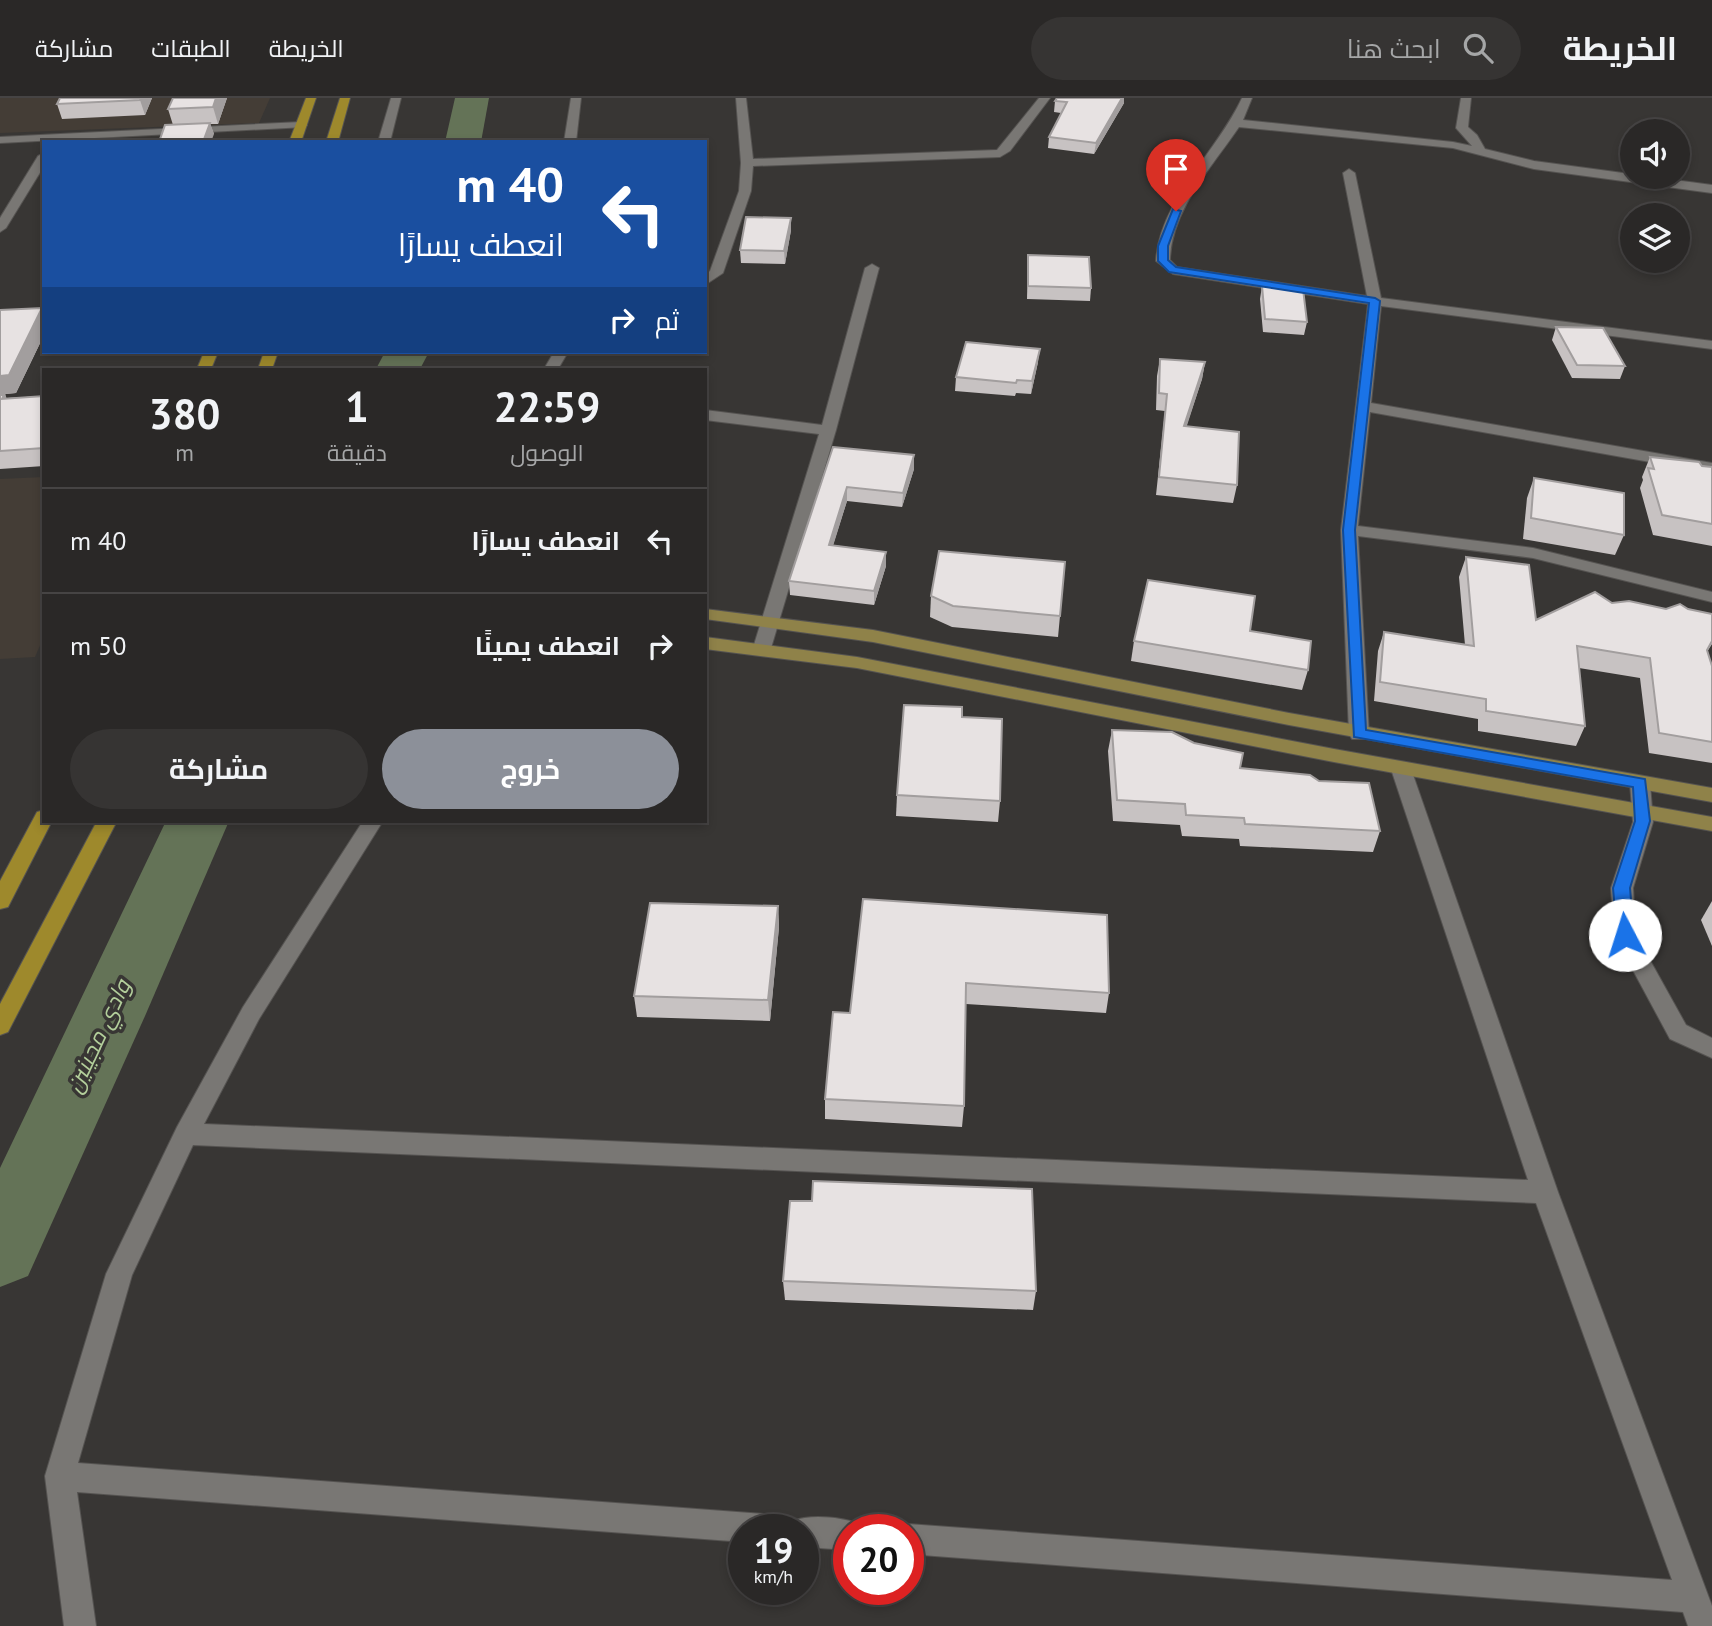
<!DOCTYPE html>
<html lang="ar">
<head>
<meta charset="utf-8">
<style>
  body { margin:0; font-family:"PT Sans",Cairo,sans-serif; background:#363433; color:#f1f3f6; direction:rtl; height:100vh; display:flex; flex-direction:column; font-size:26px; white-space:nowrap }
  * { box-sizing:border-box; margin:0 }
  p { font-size:23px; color:#a5a6a7 }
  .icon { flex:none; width:38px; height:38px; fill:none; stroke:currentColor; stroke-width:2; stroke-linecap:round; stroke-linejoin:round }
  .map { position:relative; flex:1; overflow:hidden; direction:ltr }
  .panel { position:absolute; left:42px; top:270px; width:665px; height:455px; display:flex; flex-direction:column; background:#2a2827; border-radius:0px; box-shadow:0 4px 10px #0003,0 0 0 2px #464444; direction:rtl }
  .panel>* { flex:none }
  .banner { position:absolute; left:42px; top:42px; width:665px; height:214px; border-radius:0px; box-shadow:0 4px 10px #0003,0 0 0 2px #464444; direction:rtl; background:#1a4fa0; color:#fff; overflow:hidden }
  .tools { position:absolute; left:1620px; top:21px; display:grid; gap:14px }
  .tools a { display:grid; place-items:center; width:70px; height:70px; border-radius:50%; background:#2a2827; box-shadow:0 4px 10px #0003,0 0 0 2px #464444; font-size:35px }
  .speed { position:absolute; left:728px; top:1416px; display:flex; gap:14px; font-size:35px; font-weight:700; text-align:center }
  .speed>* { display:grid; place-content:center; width:91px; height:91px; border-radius:50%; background:#2a2827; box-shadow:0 4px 10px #0003,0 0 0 2px #464444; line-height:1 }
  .speed small { font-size:18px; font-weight:400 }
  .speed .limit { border:10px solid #d22; background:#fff; color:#111 }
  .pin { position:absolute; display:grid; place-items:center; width:60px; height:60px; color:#fff; margin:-72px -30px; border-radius:50% 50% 50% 0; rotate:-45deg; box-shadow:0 0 7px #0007 }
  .pin .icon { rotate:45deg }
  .me { position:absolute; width:77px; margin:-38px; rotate:355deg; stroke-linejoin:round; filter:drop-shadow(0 0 5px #0008) }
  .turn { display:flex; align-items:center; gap:24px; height:147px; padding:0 28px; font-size:32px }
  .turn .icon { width:91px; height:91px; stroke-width:2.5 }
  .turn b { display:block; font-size:49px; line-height:60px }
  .then { display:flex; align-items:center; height:66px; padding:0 28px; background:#0003; gap:14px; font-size:26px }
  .eta { display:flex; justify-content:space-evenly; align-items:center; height:119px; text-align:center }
  .eta b { font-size:42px; font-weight:700; line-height:49px }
  .cta { display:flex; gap:14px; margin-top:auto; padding:14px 28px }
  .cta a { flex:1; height:80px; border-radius:42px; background:#8c9099; color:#fff; font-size:28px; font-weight:700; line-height:80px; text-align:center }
  .cta a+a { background:#363433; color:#f1f3f6 }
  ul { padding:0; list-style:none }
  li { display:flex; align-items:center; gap:21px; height:105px; padding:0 28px; border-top:2px solid #464444 }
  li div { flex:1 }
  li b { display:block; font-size:26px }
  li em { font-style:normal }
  header { display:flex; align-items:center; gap:42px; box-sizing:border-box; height:98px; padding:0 35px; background:#2a2827; border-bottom:2px solid #464444 }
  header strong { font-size:33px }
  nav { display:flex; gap:38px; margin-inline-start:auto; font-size:24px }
  .search { width:490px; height:63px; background:#363433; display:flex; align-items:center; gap:18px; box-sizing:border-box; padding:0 24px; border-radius:38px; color:#a5a6a7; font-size:26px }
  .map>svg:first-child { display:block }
  .built { fill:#443d36 }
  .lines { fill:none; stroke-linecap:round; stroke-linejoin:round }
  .river { fill:#647357; fill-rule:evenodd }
  .minor-casing { stroke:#555351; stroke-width:2 }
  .major-casing { stroke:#555351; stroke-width:2 }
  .highway-casing { stroke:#555351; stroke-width:2 }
  .minor { fill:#797774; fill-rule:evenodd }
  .major { fill:#8f8249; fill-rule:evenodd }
  .highway { fill:#9e892c; fill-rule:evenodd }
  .wall { fill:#c7c2c2 }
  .shaded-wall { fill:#a29e9e }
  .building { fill:#e7e2e2; stroke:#a29e9e; stroke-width:2 }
  .route { fill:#1a73e8; stroke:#114b97; stroke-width:2 }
  .labels { text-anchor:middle; stroke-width:7; stroke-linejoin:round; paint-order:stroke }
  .water-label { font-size:23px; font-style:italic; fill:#b3cf9b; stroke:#383634 }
</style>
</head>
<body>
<header>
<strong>الخريطة</strong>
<div class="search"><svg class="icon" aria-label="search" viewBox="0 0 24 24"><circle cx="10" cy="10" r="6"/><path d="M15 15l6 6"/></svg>ابحث هنا</div>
<nav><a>الخريطة</a><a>الطبقات</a><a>مشاركة</a></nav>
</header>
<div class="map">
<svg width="1712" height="1528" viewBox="0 0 1712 1528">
  <rect width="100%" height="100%" fill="#383634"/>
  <!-- built -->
  <g class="built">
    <path d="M 0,0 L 270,0 L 259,25 L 0,35 Z"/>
    <path d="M 44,379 L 44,538 L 35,559 L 0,561 L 0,381 Z"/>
  </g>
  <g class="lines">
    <!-- river -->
    <g class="river">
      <path d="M 455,0 L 489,0 L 481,44 L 445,44 Z"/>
      <path d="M 385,254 L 429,254 L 420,271 L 376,271 Z"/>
      <path d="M 166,723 L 229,723 L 145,918 L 28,1178 L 0,1189 L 0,1070 Z"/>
    </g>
    <!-- minor casing -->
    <g class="minor-casing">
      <g id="minor">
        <path d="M 391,0 L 401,0 L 390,44 L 378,44 Z"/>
        <path d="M 571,0 L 581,0 L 576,44 L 564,44 Z"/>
        <path d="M 736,0 L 746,0 L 753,61 L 997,52 L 1039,0 L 1050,0 L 1010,53 L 1000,59 L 753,68 L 751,93 L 723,175 L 705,187 L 705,177 L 710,173 L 739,93 L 741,65 Z"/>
        <path d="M 1242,0 L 1252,0 L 1243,22 L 1453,44 L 1472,48 L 1456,30 L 1461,0 L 1471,0 L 1468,29 L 1477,37 L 1485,51 L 1534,63 L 1712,87 L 1712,95 L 1534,71 L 1453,50 L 1239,29 C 1212,69 1171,112 1170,162 L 1177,169 L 1367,198 L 1343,75 L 1349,71 L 1355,75 L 1381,200 L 1712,243 L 1712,251 L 1381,208 L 1371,305 L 1712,365 L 1712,375 L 1370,314 L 1358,428 L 1533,450 L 1712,494 L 1712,504 L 1533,460 L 1358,438 L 1369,636 L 1366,641 L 1352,641 L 1349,636 L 1341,432 L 1368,206 L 1173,176 L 1156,163 C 1159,103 1217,54 1242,0 Z"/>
        <path d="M 301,24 L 307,27 L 305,29 L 0,45 L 0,39 Z"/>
        <path d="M 44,55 L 44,68 L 6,130 L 0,134 L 0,120 L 38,58 Z"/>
        <path d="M 872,166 L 879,170 L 836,332 L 771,550 L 762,556 L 756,554 L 753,550 L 819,336 L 705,322 L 705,312 L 822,327 L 865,170 Z"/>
        <path d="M 554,254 L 568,254 L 558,271 L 544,271 Z"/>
        <path d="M 1401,664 L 1408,666 L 1411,671 L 1558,1094 L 1712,1508 L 1712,1528 L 1688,1528 L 1683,1514 L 908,1456 L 908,1432 L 897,1432 L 908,1426 L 1672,1482 L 1536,1105 L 193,1047 L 132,1177 L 78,1365 L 776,1417 L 787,1421 L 790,1430 L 792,1423 C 811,1416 841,1419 860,1426 L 862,1432 L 849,1432 L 849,1452 L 803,1449 L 803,1432 L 744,1432 L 744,1444 L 77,1394 L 96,1528 L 64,1528 L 45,1378 L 106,1176 L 177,1029 L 243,909 L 363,723 L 383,723 L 259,921 L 204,1026 L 1528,1082 L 1391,671 L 1394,666 Z"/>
        <path d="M 1640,678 L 1647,680 L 1650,685 L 1653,724 L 1633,790 L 1636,837 L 1686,927 L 1712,940 L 1712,960 L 1670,941 L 1614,837 L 1611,790 L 1633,724 L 1630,685 L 1633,680 Z"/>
      </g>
    </g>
    <!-- major casing -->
    <g class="major-casing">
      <g id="major">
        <path d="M 705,511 L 873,532 L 1289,615 L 1712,690 L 1712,704 L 1289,627 L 873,544 L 705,521 Z"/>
        <path d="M 705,539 L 857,559 L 1334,651 L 1712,719 L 1712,733 L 1334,664 L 857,570 L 705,551 Z"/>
      </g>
    </g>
    <!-- highway casing -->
    <g class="highway-casing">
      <g id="highway">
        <path d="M 306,0 L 316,0 L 301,44 L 289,44 Z"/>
        <path d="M 340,0 L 350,0 L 338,44 L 326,44 Z"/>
        <path d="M 204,254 L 218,254 L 211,271 L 197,271 Z"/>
        <path d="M 264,254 L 278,254 L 272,271 L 258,271 Z"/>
        <path d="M 44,712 L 44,723 L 52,723 L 8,809 L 0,811 L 0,783 L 37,714 Z"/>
        <path d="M 97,723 L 117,723 L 8,934 L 0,937 L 0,906 Z"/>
      </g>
    </g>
    <!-- minor -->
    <use href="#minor" class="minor"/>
    <!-- major -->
    <use href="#major" class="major"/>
    <!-- highway -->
    <use href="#highway" class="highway"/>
  </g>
  <!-- wall -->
  <g class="wall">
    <path d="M 152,0 L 145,17 L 62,21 L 57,6 Z"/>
    <path d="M 227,0 L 218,26 L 210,26 L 214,36 L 173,27 L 168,11 Z"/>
    <path d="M 1055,3 L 1124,5 L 1094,56 L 1048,50 L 1049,39 L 1061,15 L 1054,14 Z"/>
    <path d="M 791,120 L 791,132 L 785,166 L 741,165 L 740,152 Z"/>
    <path d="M 1028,157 L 1091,190 L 1090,203 L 1027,201 Z"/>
    <path d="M 1262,188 L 1307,224 L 1304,237 L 1263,234 L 1260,201 Z"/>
    <path d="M 42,210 L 44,214 L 44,237 L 16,295 L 5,296 L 6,300 L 44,298 L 44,368 L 0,371 L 0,212 Z"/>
    <path d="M 1556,229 L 1625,268 L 1620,281 L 1572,280 L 1552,242 Z"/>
    <path d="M 1160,261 L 1205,264 L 1202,281 L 1186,329 L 1237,387 L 1233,405 L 1156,397 L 1165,313 L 1156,312 L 1157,278 Z"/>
    <path d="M 1038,264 L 1031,296 L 1016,295 L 1015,298 L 955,293 L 956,279 Z"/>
    <path d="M 833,349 L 914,371 L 902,409 L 847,403 L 833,447 L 886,454 L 886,468 L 874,507 L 790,497 L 789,483 Z"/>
    <path d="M 1650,359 L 1712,369 L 1712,448 L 1653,437 L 1640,390 L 1643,382 L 1642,379 Z"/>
    <path d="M 1534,380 L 1624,437 L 1615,457 L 1523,441 L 1527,400 Z"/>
    <path d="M 1466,459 L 1536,522 L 1612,505 L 1666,511 L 1688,511 L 1712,516 L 1712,546 L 1707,554 L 1712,568 L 1712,665 L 1649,655 L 1640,580 L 1579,570 L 1585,628 L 1576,648 L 1478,633 L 1478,621 L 1374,603 L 1378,553 L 1384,534 L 1465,547 L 1459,479 Z"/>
    <path d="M 931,498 L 1060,518 L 1058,539 L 952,529 L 930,519 Z"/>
    <path d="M 1250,533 L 1308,572 L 1302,592 L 1131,563 L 1134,543 Z"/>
    <path d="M 962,619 L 1000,703 L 998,724 L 896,718 L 897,697 Z"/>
    <path d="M 1112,632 L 1240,670 L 1380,733 L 1373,754 L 1240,748 L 1239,741 L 1182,738 L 1180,727 L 1113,723 L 1108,653 Z"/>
    <path d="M 863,801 L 1109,895 L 1106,915 L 966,906 L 964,1008 L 962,1029 L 825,1021 L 825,1001 L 850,915 Z"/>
    <path d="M 1712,803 L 1712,848 L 1701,822 Z"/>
    <path d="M 778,808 L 779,829 L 770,923 L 637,919 L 634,898 Z"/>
    <path d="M 812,1103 L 1036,1193 L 1033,1212 L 785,1202 L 783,1183 Z"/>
  </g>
  <!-- shaded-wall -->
  <g class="shaded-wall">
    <path d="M 141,0 L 152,0 L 145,17 L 140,2 Z"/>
    <path d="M 216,0 L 227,0 L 218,26 L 213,9 Z"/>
    <path d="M 1120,0 L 1124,0 L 1124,5 L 1094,56 L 1096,45 Z"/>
    <path d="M 210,25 L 214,36 L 211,44 L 203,44 Z"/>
    <path d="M 791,120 L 791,132 L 785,166 L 784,153 Z"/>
    <path d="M 42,210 L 44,214 L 44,237 L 16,295 L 5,296 L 10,309 L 0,299 L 0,278 Z"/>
    <path d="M 1040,251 L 1038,264 L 1031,296 L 1032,283 Z"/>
    <path d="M 1205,264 L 1202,281 L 1181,346 L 1184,328 Z"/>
    <path d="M 914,357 L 914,371 L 902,409 L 903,395 Z"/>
    <path d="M 847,389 L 847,403 L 829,461 L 829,447 Z"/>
    <path d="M 886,454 L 886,468 L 874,507 L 874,493 Z"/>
    <path d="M 778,808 L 779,829 L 770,923 L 768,902 Z"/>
  </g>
  <!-- building -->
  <g class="building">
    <path d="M 60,0 L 141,0 L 140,2 L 57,6 Z"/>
    <path d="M 173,0 L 216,0 L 213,9 L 168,11 Z"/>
    <path d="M 1057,0 L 1122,0 L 1096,45 L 1049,39 L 1067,4 L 1055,3 Z"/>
    <path d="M 210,25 L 203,44 L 159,44 L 165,27 Z"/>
    <path d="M 746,119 L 791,120 L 784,153 L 740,152 Z"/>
    <path d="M 1028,157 L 1089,159 L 1091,190 L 1028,188 Z"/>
    <path d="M 1262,188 L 1303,191 L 1307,224 L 1265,221 Z"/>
    <path d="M 42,210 L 9,277 L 0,278 L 0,212 Z"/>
    <path d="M 1556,229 L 1603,230 L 1625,268 L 1577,267 Z"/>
    <path d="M 966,244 L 1040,251 L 1032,283 L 1017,282 L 1016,285 L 956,279 Z"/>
    <path d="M 1160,261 L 1205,264 L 1184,328 L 1239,334 L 1237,387 L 1159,379 L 1167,296 L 1159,295 Z"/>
    <path d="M 0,297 L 4,297 L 2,301 L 44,298 L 44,350 L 0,353 Z"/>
    <path d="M 833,349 L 914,357 L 903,395 L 847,389 L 829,447 L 886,454 L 874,493 L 789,483 Z"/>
    <path d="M 1650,359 L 1699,364 L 1702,368 L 1712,369 L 1712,426 L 1662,417 L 1648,370 L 1654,371 Z"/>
    <path d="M 1534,380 L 1624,395 L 1624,437 L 1531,420 Z"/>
    <path d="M 939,453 L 1065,464 L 1060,518 L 953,508 L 931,498 Z"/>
    <path d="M 1466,459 L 1529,467 L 1536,522 L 1595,494 L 1612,505 L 1629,503 L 1666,511 L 1680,506 L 1688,511 L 1712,516 L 1712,543 L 1707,552 L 1712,568 L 1712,644 L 1659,635 L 1650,560 L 1577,548 L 1585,628 L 1486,613 L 1486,601 L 1380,584 L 1384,534 L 1474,548 Z"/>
    <path d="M 1148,482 L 1255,498 L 1250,533 L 1311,543 L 1308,572 L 1134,543 Z"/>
    <path d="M 904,607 L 962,609 L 962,619 L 1002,621 L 1000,703 L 897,697 Z"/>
    <path d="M 1112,632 L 1172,634 L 1194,645 L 1243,655 L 1240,670 L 1310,677 L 1319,683 L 1369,685 L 1380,733 L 1245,726 L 1244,720 L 1186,717 L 1185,706 L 1117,702 Z"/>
    <path d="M 863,801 L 1107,817 L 1109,895 L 966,885 L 964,1008 L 825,1001 L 833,914 L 850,915 Z"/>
    <path d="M 650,805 L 778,808 L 768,902 L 634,898 Z"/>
    <path d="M 813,1083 L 1032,1091 L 1036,1193 L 783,1183 L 790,1103 L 812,1103 Z"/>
  </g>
  <!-- route -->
  <path class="route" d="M 1173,111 L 1181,113 L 1168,148 L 1168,162 L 1176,169 L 1375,200 L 1380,203 L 1355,432 L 1366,632 L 1645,681 L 1650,723 L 1630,790 L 1634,837 L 1631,842 L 1625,844 L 1617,837 L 1613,790 L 1635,723 L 1633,689 L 1354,639 L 1343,432 L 1369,205 L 1169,174 L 1158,163 L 1158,148 Z"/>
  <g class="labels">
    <!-- water labels -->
    <g class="water-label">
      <text transform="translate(98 938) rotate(-65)" y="8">وادي مجينين</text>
    </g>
  </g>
</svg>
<div class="tools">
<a><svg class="icon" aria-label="sound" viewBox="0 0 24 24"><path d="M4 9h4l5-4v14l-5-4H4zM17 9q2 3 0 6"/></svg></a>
<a><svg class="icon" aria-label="layers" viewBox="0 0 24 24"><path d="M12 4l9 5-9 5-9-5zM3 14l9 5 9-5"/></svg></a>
</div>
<div class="speed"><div>19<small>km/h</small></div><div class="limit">20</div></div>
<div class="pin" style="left:1176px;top:113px;background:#d93025"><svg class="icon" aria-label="arrive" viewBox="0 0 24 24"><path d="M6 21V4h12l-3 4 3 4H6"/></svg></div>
<svg class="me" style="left:1625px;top:837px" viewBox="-20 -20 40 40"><circle r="19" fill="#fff"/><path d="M0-13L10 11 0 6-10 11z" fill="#1a73e8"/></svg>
<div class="banner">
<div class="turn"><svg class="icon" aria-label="left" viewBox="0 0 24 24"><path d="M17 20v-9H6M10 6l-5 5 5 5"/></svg><div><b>40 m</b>انعطف يسارًا</div></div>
<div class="then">ثم<svg class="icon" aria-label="right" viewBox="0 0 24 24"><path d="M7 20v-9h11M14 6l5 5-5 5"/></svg></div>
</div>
<section class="panel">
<div class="eta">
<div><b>22:59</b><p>الوصول</p></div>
<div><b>1</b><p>دقيقة</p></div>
<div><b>380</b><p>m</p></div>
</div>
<ul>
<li><svg class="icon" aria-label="left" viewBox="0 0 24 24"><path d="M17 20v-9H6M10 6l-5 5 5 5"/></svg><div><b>انعطف يسارًا</b></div><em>40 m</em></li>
<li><svg class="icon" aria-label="right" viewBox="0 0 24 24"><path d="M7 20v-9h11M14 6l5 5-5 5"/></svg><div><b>انعطف يمينًا</b></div><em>50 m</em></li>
</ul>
<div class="cta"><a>خروج</a><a>مشاركة</a></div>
</section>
</div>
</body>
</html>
